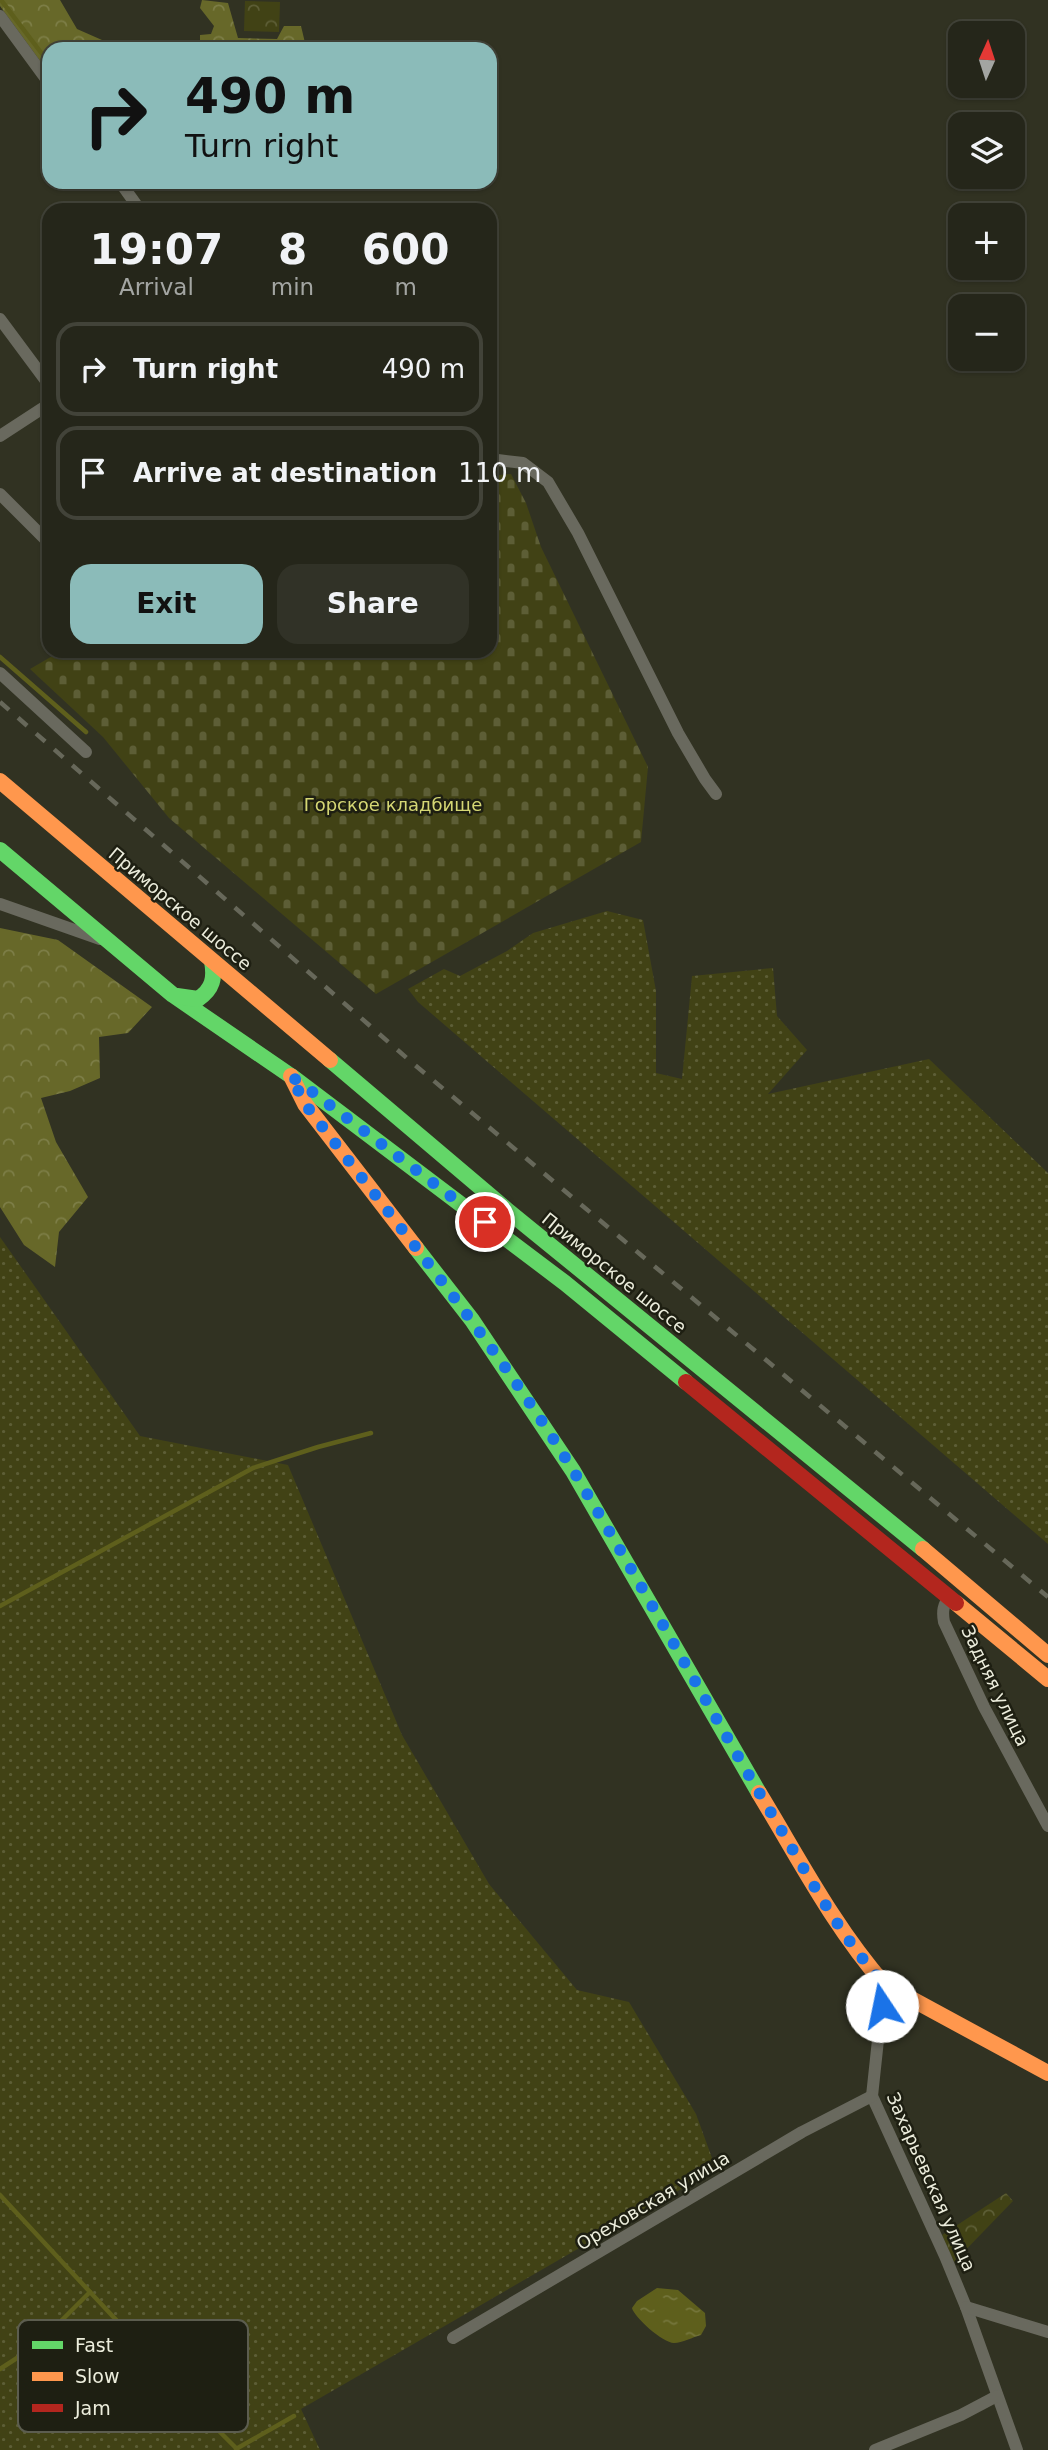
<!DOCTYPE html>
<html lang="en">
<head>
<meta charset="utf-8">
<style>
  body { margin:0; font-family:"DejaVu Sans",sans-serif; background:#313227; color:#f1f3f6; height:100vh; display:flex; flex-direction:column; font-size:26px; white-space:nowrap }
  * { box-sizing:border-box; margin:0 }
  p { font-size:23px; color:#a3a5a2 }
  .icon { flex:none; width:38px; height:38px; fill:none; stroke:currentColor; stroke-width:2; stroke-linecap:round; stroke-linejoin:round }
  .map { position:relative; flex:1; overflow:hidden }
  .panel { position:absolute; left:42px; top:203px; width:455px; height:455px; display:flex; flex-direction:column; background:#25261a; border-radius:21px; box-shadow:0 2px 5px #0004,0 0 0 2px #424339 }
  .panel>* { flex:none }
  .hud { position:absolute; left:42px; top:42px; width:455px; height:147px; border-radius:21px; box-shadow:0 2px 5px #0004,0 0 0 2px #424339; background:#8bbbb9; color:#111; overflow:hidden }
  .needle { width:46px; rotate:3deg }
  .tools { position:absolute; left:948px; top:21px; display:grid; gap:14px }
  .tools a { display:grid; place-items:center; width:77px; height:77px; border-radius:14px; background:#25261a; box-shadow:0 2px 5px #0004,0 0 0 2px #424339; font-size:35px }
  .pin { position:absolute; display:grid; place-items:center; width:60px; height:60px; color:#fff; margin:-30px; border:4px solid #fff; border-radius:50%; box-shadow:0 2px 7px #0007 }
  .me { position:absolute; width:77px; margin:-38px; rotate:349deg; stroke-linejoin:round; filter:drop-shadow(0 0 5px #0008) }
  .turn { display:flex; align-items:center; gap:24px; height:147px; padding:0 28px; font-size:32px }
  .turn .icon { width:91px; height:91px; stroke-width:2.5 }
  .turn b { display:block; font-size:49px; line-height:60px }
  .eta { display:flex; justify-content:space-evenly; align-items:center; height:119px; text-align:center }
  .eta b { font-size:42px; font-weight:700; line-height:49px }
  .action { display:flex; gap:14px; margin-top:auto; padding:14px 28px }
  .action a { flex:1; height:80px; border-radius:21px; background:#8bbbb9; color:#111; font-size:28px; font-weight:700; line-height:80px; text-align:center }
  .action a+a { background:#313227; color:#f1f3f6 }
  ul { padding:0; list-style:none }
  li { display:flex; align-items:center; gap:21px; height:94px; margin:0 14px 10px; padding:0 14px; border:4px solid #424339; border-radius:21px }
  li div { flex:1 }
  li b { display:block; font-size:26px }
  li em { font-style:normal }
  .map>svg:first-child { display:block }
  .grass { fill:url(#grass-dots) }
  .forest { fill:url(#forest-crowns) }
  .cemetery { fill:url(#cemetery-stones) }
  .park { fill:url(#park-crowns) }
  .water { fill:url(#water-ripples) }
  .lines { fill:none; stroke-linecap:round; stroke-linejoin:round }
  .stream { stroke:#5e5f1c; stroke-width:4.5 }
  .street { stroke:#69695e; stroke-width:12 }
  .fast { stroke:#63d668; stroke-width:16 }
  .slow { stroke:#ff974d; stroke-width:16 }
  .jam { stroke:#b3261e; stroke-width:16 }
  .rail { stroke:#67685a; stroke-width:4.5; stroke-dasharray:12 12; stroke-linecap:butt }
  .route { stroke:#1a73e8; stroke-width:12; stroke-dasharray:0 21.6 }
  .labels { text-anchor:middle; stroke-width:5; stroke-linejoin:round; paint-order:stroke }
  .park-label { font-size:18px; fill:#d5d774; stroke:#1e1f12 }
  .street-label { font-size:18px; fill:#eceddc; stroke:#1e1f12 }
  .key { fill:#1e1f12; stroke:#5c5d4f; stroke-width:2 }
  .key-label { font-size:19px; fill:#eceddc }
</style>
</head>
<body>
<div class="map">
<svg width="1048" height="2450" viewBox="0 0 1048 2450">
  <defs>
    <pattern id="grass-dots" width="8" height="8" patternUnits="userSpaceOnUse" patternTransform="scale(1.75)"><rect width="8" height="8" fill="#414215"/><path d="M2 2h.1M6 6h.1" fill="none" stroke="#5d5e36" stroke-width="1.8" stroke-linecap="round"/></pattern>
    <pattern id="forest-crowns" width="20" height="18" patternUnits="userSpaceOnUse" patternTransform="scale(1.75)"><rect width="20" height="18" fill="#676829"/><path d="M2 6a3 3 0 1 1 6 0M12 15a3 3 0 1 1 6 0" fill="none" stroke="#7d7e47"/></pattern>
    <pattern id="cemetery-stones" width="16" height="16" patternUnits="userSpaceOnUse" patternTransform="scale(1.75)"><rect width="16" height="16" fill="#414215"/><path d="M2 7V4a2 2 0 0 1 4 0v3zM10 15v-3a2 2 0 0 1 4 0v3z" fill="#5d5e36"/></pattern>
    <pattern id="park-crowns" width="20" height="18" patternUnits="userSpaceOnUse" patternTransform="scale(1.75)"><rect width="20" height="18" fill="#414215"/><path d="M2 6a3 3 0 1 1 6 0M12 15a3 3 0 1 1 6 0" fill="none" stroke="#5d5e36"/></pattern>
    <pattern id="water-ripples" width="26" height="14" patternUnits="userSpaceOnUse" patternTransform="scale(1.75)"><rect width="26" height="14" fill="#5e5f1c"/><path d="M2 4q2-2 4 0t4 0M15 11q2-2 4 0t4 0" fill="none" stroke="#75763c"/></pattern>
  </defs>
  <rect width="100%" height="100%" fill="#313222"/>
  <!-- grass -->
  <g class="grass">
    <path d="M 607,911 L 643,920 L 656,991 L 656,1073 L 682,1079 L 692,976 L 773,968 L 777,1016 L 807,1050 L 768,1094 L 929,1059 L 1048,1173 L 1048,1544 L 418,1002 L 408,989 L 444,969 L 460,976 L 507,951 L 533,933 Z"/>
    <path d="M 0,1237 L 140,1436 L 288,1465 L 402,1735 L 489,1884 L 577,1990 L 629,2002 L 696,2114 L 716,2169 L 301,2409 L 320,2450 L 0,2450 Z"/>
  </g>
  <!-- forest -->
  <g class="forest">
    <path d="M 0,0 L 60,0 L 77,29 L 102,40 L 108,49 L 49,49 L 49,73 L 0,6 Z"/>
    <path d="M 202,0 L 228,3 L 238,38 L 277,39 L 284,26 L 301,26 L 306,47 L 311,49 L 200,49 L 200,35 L 211,34 L 214,26 L 200,8 Z"/>
    <path d="M 0,928 L 58,940 L 152,1007 L 128,1033 L 99,1037 L 100,1078 L 70,1091 L 41,1098 L 56,1142 L 88,1197 L 59,1232 L 55,1267 L 24,1245 L 0,1207 Z"/>
  </g>
  <!-- cemetery -->
  <path class="cemetery" d="M 511,474 L 526,503 L 541,547 L 648,767 L 641,842 L 376,994 L 169,818 L 103,737 L 30,669 L 61,651 L 490,651 L 490,476 Z"/>
  <!-- park -->
  <g class="park">
    <path d="M 245,1 L 280,2 L 279,32 L 244,31 Z"/>
    <path d="M 1006,2193 L 1013,2201 L 954,2262 L 942,2235 Z"/>
  </g>
  <!-- water -->
  <path class="water" d="M 657,2288 L 678,2290 L 705,2313 L 706,2326 L 701,2335 C 693,2337 682,2343 674,2343 C 663,2343 634,2317 632,2308 L 637,2301 Z"/>
  <g class="lines">
    <!-- stream -->
    <g class="stream">
      <path d="M 1,0 L 49,63"/>
      <path d="M 0,657 L 86,732"/>
      <path d="M 0,1606 L 253,1468 L 318,1447 L 371,1433"/>
      <path d="M 0,2195 L 90,2292"/>
      <path d="M 0,2369 L 37,2345 L 90,2292 L 209,2419"/>
      <path d="M 218,2430 L 237,2449"/>
      <path d="M 236,2449 L 294,2416"/>
    </g>
    <!-- street -->
    <g class="street">
      <path d="M 0,16 L 49,83"/>
      <path d="M 120,182 L 140,210"/>
      <path d="M 0,319 L 49,385"/>
      <path d="M 0,436 L 49,404"/>
      <path d="M 490,459 L 523,463 L 548,482 L 578,533 L 678,733 L 705,779 L 716,794"/>
      <path d="M 0,494 L 49,543"/>
      <path d="M 0,673 L 86,752"/>
      <path d="M 0,904 L 100,939"/>
      <path d="M 950,1596 C 943,1605 942,1611 944,1622 L 984,1707 L 1048,1826"/>
      <path d="M 884,1984 L 872,2096 L 945,2256 L 966,2307 L 1017,2450"/>
      <path d="M 966,2307 L 1048,2332"/>
      <path d="M 453,2338 L 802,2132 L 872,2096"/>
      <path d="M 875,2450 L 961,2415 L 997,2396"/>
    </g>
    <!-- fast -->
    <g class="fast">
      <path d="M 0,850 L 173,995 L 291,1076 L 565,1283 L 686,1382"/>
      <path d="M 177,996 L 198,999 C 213,989 215,978 212,961"/>
      <path d="M 330,1060 L 507,1210 L 923,1549"/>
      <path d="M 416,1248 L 472,1320 L 573,1471 L 759,1793"/>
    </g>
    <!-- slow -->
    <g class="slow">
      <path d="M 0,781 L 330,1060"/>
      <path d="M 291,1076 L 305,1104 L 416,1248"/>
      <path d="M 923,1549 L 1048,1655"/>
      <path d="M 956,1603 L 1048,1679"/>
      <path d="M 759,1793 C 798,1857 834,1927 884,1984 L 1048,2073"/>
    </g>
    <!-- jam -->
    <path class="jam" d="M 686,1382 L 956,1603"/>
    <!-- rail -->
    <path class="rail" d="M 0,702 L 409,1060 L 1048,1597"/>
  </g>
  <g class="lines">
    <!-- route -->
    <path class="route" d="M 485,1222 L 291,1076 L 305,1104 C 397,1225 495,1342 574,1472 C 643,1586 705,1702 773,1816 C 807,1873 839,1935 884,1984 L 882,2006"/>
  </g>
  <g class="labels">
    <!-- park labels -->
    <g class="park-label">
      <text x="393" y="811">Горское кладбище</text>
    </g>
    <!-- street labels -->
    <g class="street-label">
      <text transform="translate(180 909) rotate(40)" y="6">Приморское шоссе</text>
      <text transform="translate(614 1273) rotate(39)" y="6">Приморское шоссе</text>
      <text transform="translate(995 1686) rotate(64)" y="6">Задняя улица</text>
      <text transform="translate(931 2182) rotate(66)" y="6">Захарьевская улица</text>
      <text transform="translate(653 2201) rotate(-31)" y="6">Ореховская улица</text>
    </g>
  </g>
  <!-- legend -->
  <rect x="18" y="2320" width="230" height="112" rx="10" class="key"/>
  <rect x="32" y="2341" width="31" height="8" fill="#63d668"/>
  <rect x="32" y="2372" width="31" height="9" fill="#ff974d"/>
  <rect x="32" y="2404" width="31" height="8" fill="#b3261e"/>
  <g class="key-label">
    <text x="75" y="2352">Fast</text>
    <text x="75" y="2383">Slow</text>
    <text x="75" y="2415">Jam</text>
  </g>
</svg>
<div class="tools">
<a><svg class="needle" viewBox="-14 -14 28 28"><path d="M0-13l5 13h-10z" fill="#e53935"/><path d="M0 13l5-13h-10z" fill="#a3a5a2"/></svg></a>
<a><svg class="icon" aria-label="layers" viewBox="0 0 24 24"><path d="M12 4l9 5-9 5-9-5zM3 14l9 5 9-5"/></svg></a>
<a>+</a>
<a>−</a>
</div>
<div class="pin" style="left:485px;top:1222px;background:#d93025"><svg class="icon" aria-label="arrive" viewBox="0 0 24 24"><path d="M6 21V4h12l-3 4 3 4H6"/></svg></div>
<svg class="me" style="left:882px;top:2006px" viewBox="-20 -20 40 40"><circle r="19" fill="#fff"/><path d="M0-13L10 11 0 6-10 11z" fill="#1a73e8"/></svg>
<div class="hud">
<div class="turn"><svg class="icon" aria-label="right" viewBox="0 0 24 24"><path d="M7 20v-9h11M14 6l5 5-5 5"/></svg><div><b>490 m</b>Turn right</div></div>
</div>
<section class="panel">
<div class="eta">
<div><b>19:07</b><p>Arrival</p></div>
<div><b>8</b><p>min</p></div>
<div><b>600</b><p>m</p></div>
</div>
<ul>
<li><svg class="icon" aria-label="right" viewBox="0 0 24 24"><path d="M7 20v-9h11M14 6l5 5-5 5"/></svg><div><b>Turn right</b></div><em>490 m</em></li>
<li><svg class="icon" aria-label="arrive" viewBox="0 0 24 24"><path d="M6 21V4h12l-3 4 3 4H6"/></svg><div><b>Arrive at destination</b></div><em>110 m</em></li>
</ul>
<div class="action"><a>Exit</a><a>Share</a></div>
</section>
</div>
</body>
</html>
